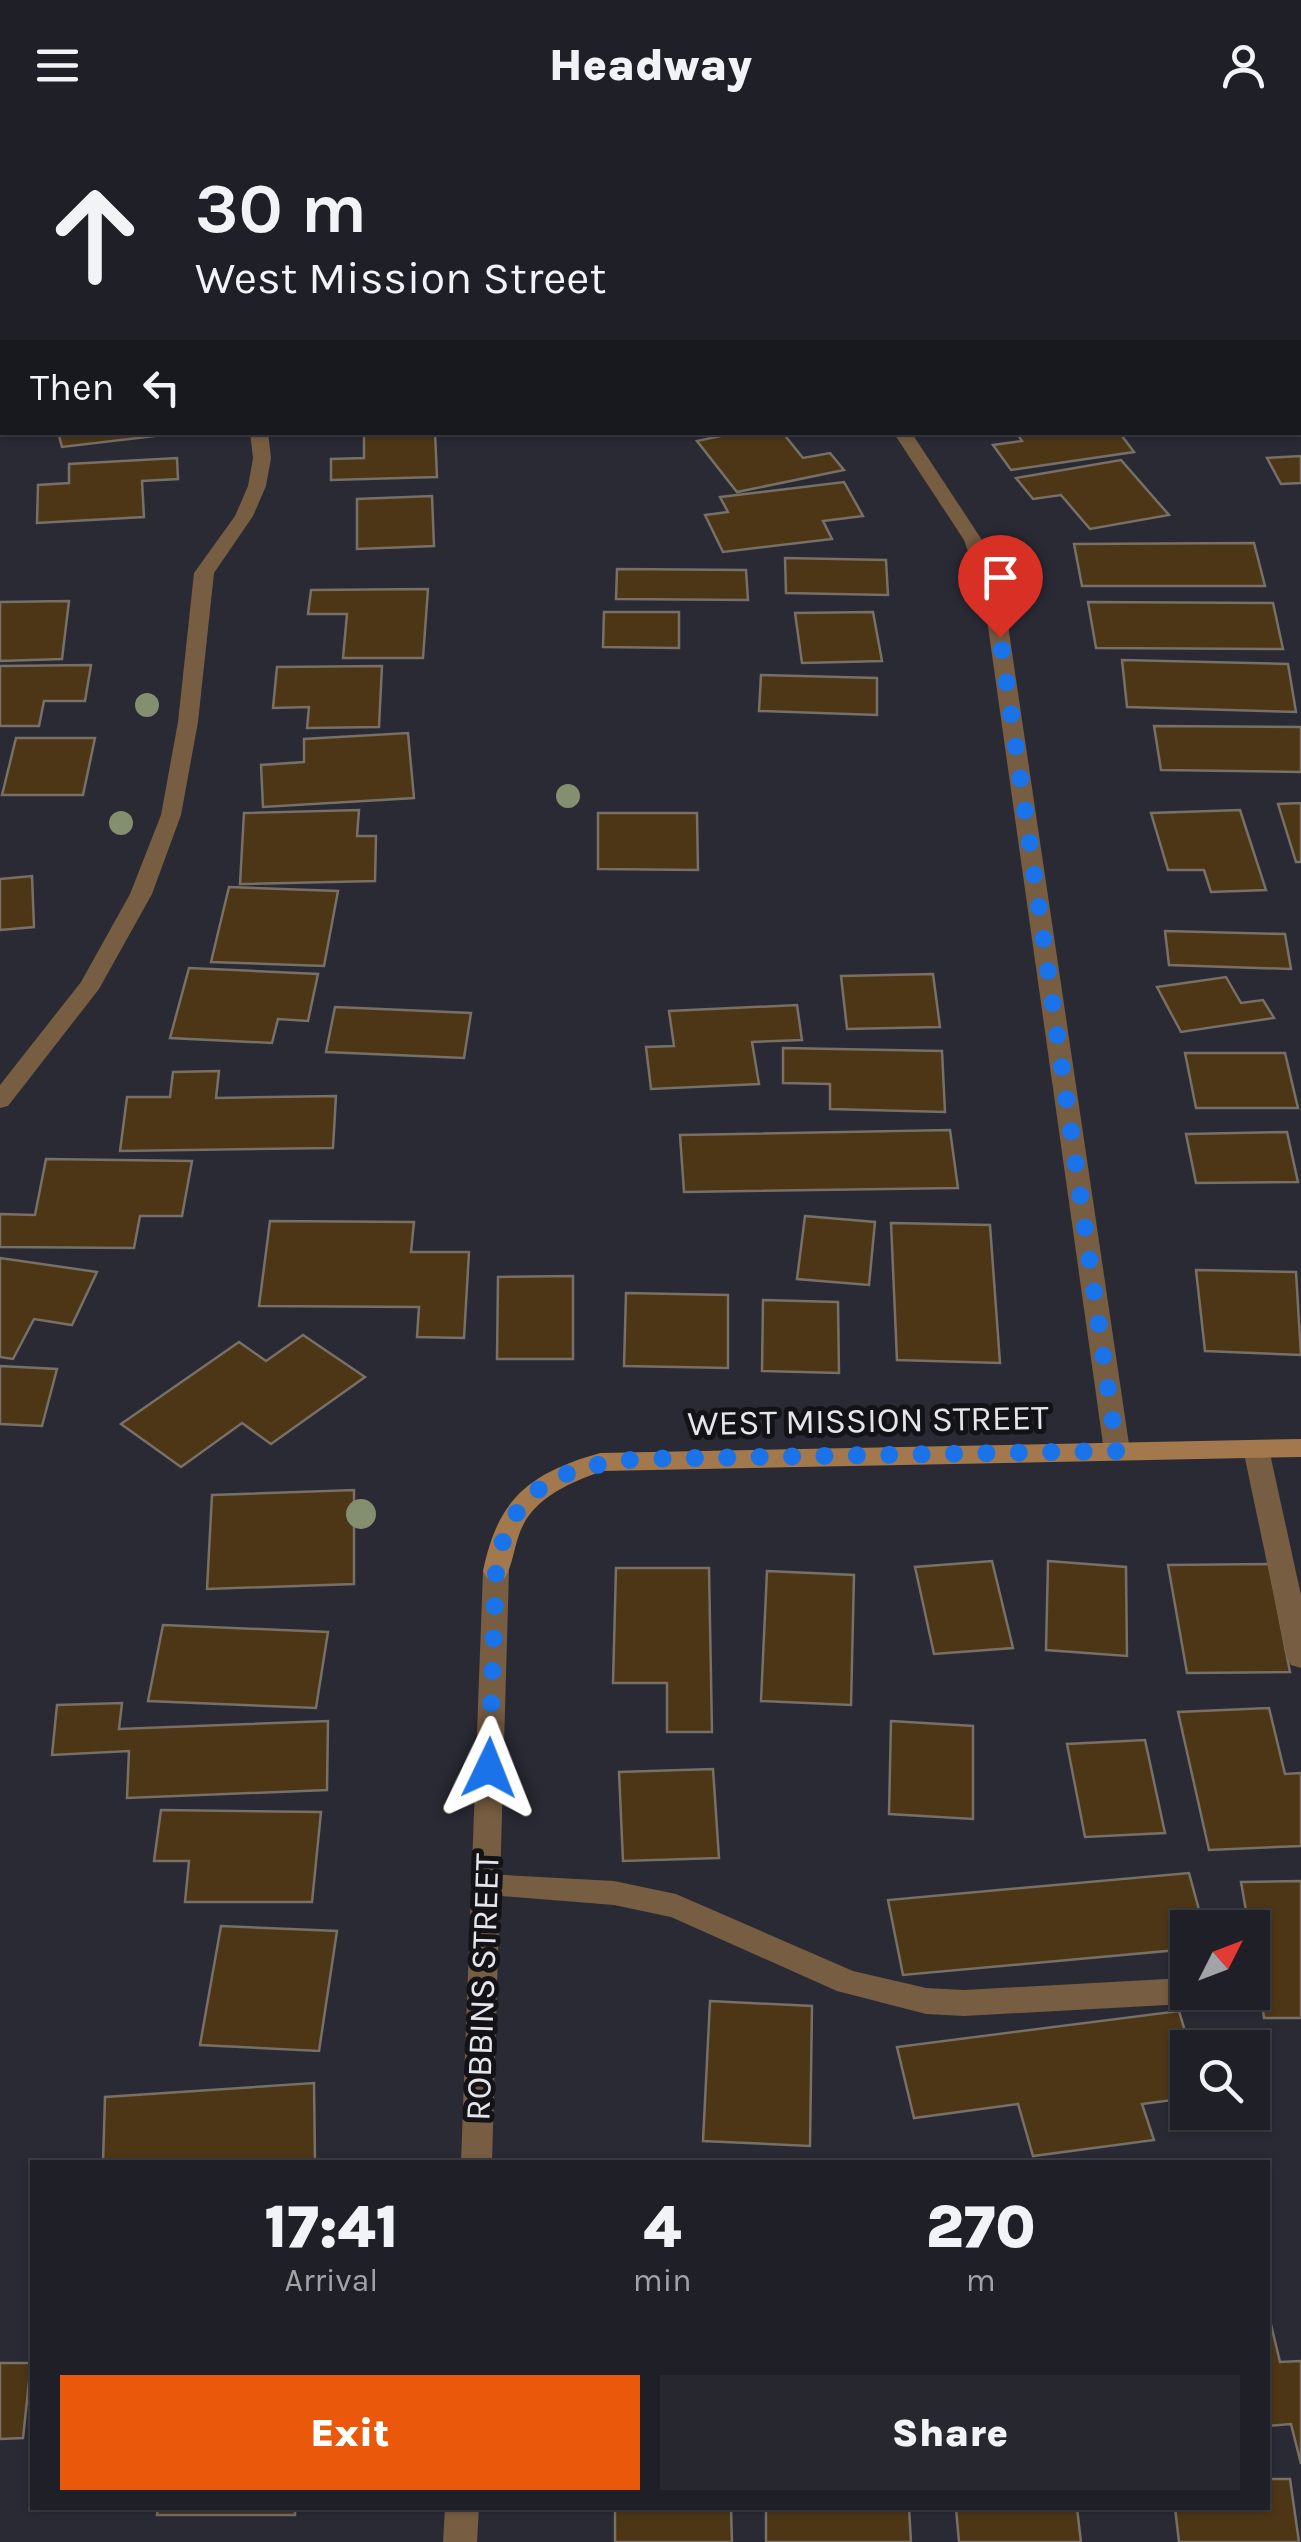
<!DOCTYPE html>
<html lang="en">
<head>
<meta charset="utf-8">
<style>
  body { margin:0; font-family:Karla,sans-serif; background:#27282f; color:#f1f3f6; height:100vh; display:flex; flex-direction:column; font-size:38px; white-space:nowrap }
  * { box-sizing:border-box; margin:0 }
  p { font-size:32px; color:#a1a3a7 }
  .icon { flex:none; width:55px; height:55px; fill:none; stroke:currentColor; stroke-width:2; stroke-linecap:round; stroke-linejoin:round }
  .map { position:relative; flex:1; overflow:hidden }
  .details { position:absolute; left:30px; top:2030px; width:1240px; height:350px; display:flex; flex-direction:column; background:#1f2027; border-radius:0px; box-shadow:0 2px 8px #0004,0 0 0 2px #3c3e44 }
  .details>* { flex:none }
  .banner { position:absolute; left:0px; top:0px; width:1302px; height:305px; box-shadow:0 2px 8px #0004,0 0 0 2px #3c3e44; background:#1f2027; color:#f1f3f6; overflow:hidden }
  .needle { width:65px; rotate:48deg }
  .controls { position:absolute; left:1170px; top:1780px; display:grid; gap:20px }
  .controls a { display:grid; place-items:center; width:100px; height:100px; border-radius:0px; background:#1f2027; box-shadow:0 2px 8px #0004,0 0 0 2px #3c3e44; font-size:50px }
  .pin { position:absolute; display:grid; place-items:center; width:85px; height:85px; color:#fff; margin:-102px -42px; border-radius:50% 50% 50% 0; rotate:-45deg; box-shadow:0 0 10px #0007 }
  .pin .icon { rotate:45deg }
  .me { position:absolute; width:110px; margin:-55px; rotate:2deg; stroke-linejoin:round; filter:drop-shadow(0 0 8px #0008) }
  .turn { display:flex; align-items:center; gap:35px; height:210px; padding:0 30px; font-size:45px }
  .turn .icon { width:130px; height:130px; stroke-width:2.5 }
  .turn b { display:block; font-size:70px; line-height:85px }
  .then { display:flex; align-items:center; height:95px; padding:0 30px; background:#0003; gap:20px; font-size:38px }
  .eta { display:flex; justify-content:space-evenly; align-items:center; height:170px; text-align:center }
  .eta b { font-size:60px; font-weight:800; line-height:70px }
  .primary-button { display:flex; gap:20px; margin-top:auto; padding:20px 30px }
  .primary-button a { flex:1; height:115px; border-radius:0px; background:#ea580c; color:#fff; font-size:40px; font-weight:800; line-height:115px; text-align:center }
  .primary-button a+a { background:#27282f; color:#f1f3f6 }
  header { display:flex; justify-content:space-between; align-items:center; height:130px; padding:0 30px; background:#1f2027; font-size:45px; font-weight:800 }
  .map>svg:first-child { display:block }
  .building { fill:#4c3616; stroke:#787066; stroke-width:2.5 }
  .lines { fill:none; stroke-linecap:round; stroke-linejoin:round }
  .lane { fill:#775d42; fill-rule:evenodd }
  .street { fill:#775d42; fill-rule:evenodd }
  .secondary { fill:#a2784c; fill-rule:evenodd }
  .tree { fill:#848f70 }
  .route { stroke:#1a73e8; stroke-width:18; stroke-dasharray:0 32.4 }
  .labels { text-anchor:middle; stroke-width:10; stroke-linejoin:round; paint-order:stroke }
  .street-label { font-size:35px; fill:#e5e5ec; stroke:#131317 }
</style>
</head>
<body>
<header><svg class="icon" aria-label="menu" viewBox="0 0 24 24"><path d="M4 6h16M4 12h16M4 18h16"/></svg>Headway<svg class="icon" aria-label="person" viewBox="0 0 24 24"><circle cx="12" cy="8" r="4"/><path d="M4 21q1-7 8-7t8 7"/></svg></header>
<div class="map">
<svg width="1301" height="2412" viewBox="0 0 1301 2412">
  <rect width="100%" height="100%" fill="#292a34"/>
  <!-- building -->
  <g class="building">
    <path d="M 58,302 L 171,302 L 172,304 L 62,317 Z"/>
    <path d="M 364,302 L 435,302 L 437,347 L 331,350 L 331,329 L 364,328 Z"/>
    <path d="M 739,302 L 782,302 L 803,328 L 830,323 L 844,340 L 737,362 L 697,311 Z"/>
    <path d="M 1016,302 L 1119,302 L 1134,322 L 1011,340 L 993,315 L 1022,311 Z"/>
    <path d="M 1301,326 L 1301,353 L 1281,354 L 1267,328 Z"/>
    <path d="M 177,328 L 178,349 L 142,351 L 144,387 L 37,393 L 38,355 L 69,353 L 69,334 Z"/>
    <path d="M 1121,330 L 1169,385 L 1090,399 L 1061,365 L 1033,369 L 1016,348 Z"/>
    <path d="M 844,352 L 863,386 L 823,391 L 832,409 L 723,422 L 705,385 L 728,382 L 720,367 Z"/>
    <path d="M 432,366 L 434,416 L 357,419 L 357,369 Z"/>
    <path d="M 1254,413 L 1265,456 L 1082,456 L 1074,414 Z"/>
    <path d="M 785,428 L 886,430 L 888,465 L 786,463 Z"/>
    <path d="M 617,439 L 746,440 L 748,470 L 616,469 Z"/>
    <path d="M 428,459 L 423,528 L 343,528 L 347,484 L 308,484 L 311,460 Z"/>
    <path d="M 69,471 L 62,529 L 0,531 L 0,472 Z"/>
    <path d="M 1088,472 L 1273,473 L 1283,519 L 1096,518 Z"/>
    <path d="M 604,482 L 679,482 L 679,518 L 603,517 Z"/>
    <path d="M 873,482 L 882,531 L 802,533 L 795,483 Z"/>
    <path d="M 1122,530 L 1288,534 L 1296,582 L 1127,577 Z"/>
    <path d="M 91,535 L 85,571 L 44,571 L 39,596 L 0,596 L 0,536 Z"/>
    <path d="M 382,536 L 379,597 L 307,598 L 309,577 L 273,578 L 277,537 Z"/>
    <path d="M 761,545 L 877,548 L 877,585 L 759,581 Z"/>
    <path d="M 1154,596 L 1301,597 L 1301,642 L 1161,640 Z"/>
    <path d="M 408,603 L 414,668 L 263,677 L 261,635 L 304,632 L 304,609 Z"/>
    <path d="M 16,608 L 95,608 L 83,665 L 2,665 Z"/>
    <path d="M 1301,673 L 1301,732 L 1296,732 L 1278,674 Z"/>
    <path d="M 359,680 L 357,706 L 376,706 L 375,751 L 240,754 L 244,683 Z"/>
    <path d="M 1240,680 L 1266,760 L 1211,762 L 1204,740 L 1168,740 L 1151,683 Z"/>
    <path d="M 598,683 L 697,683 L 698,740 L 598,739 Z"/>
    <path d="M 32,746 L 34,797 L 0,800 L 0,749 Z"/>
    <path d="M 229,757 L 338,761 L 324,836 L 211,832 Z"/>
    <path d="M 1165,801 L 1285,804 L 1291,839 L 1169,835 Z"/>
    <path d="M 189,838 L 318,844 L 308,891 L 278,889 L 272,913 L 170,908 Z"/>
    <path d="M 933,844 L 940,897 L 847,899 L 841,846 Z"/>
    <path d="M 1226,847 L 1241,873 L 1263,870 L 1274,888 L 1181,902 L 1157,857 Z"/>
    <path d="M 797,875 L 802,910 L 752,912 L 759,954 L 651,959 L 646,917 L 674,916 L 669,881 Z"/>
    <path d="M 335,877 L 471,883 L 464,928 L 326,922 Z"/>
    <path d="M 783,918 L 942,921 L 945,982 L 830,979 L 830,954 L 783,953 Z"/>
    <path d="M 1185,923 L 1285,923 L 1298,978 L 1196,978 Z"/>
    <path d="M 219,941 L 216,968 L 336,966 L 333,1018 L 120,1021 L 127,967 L 170,967 L 173,942 Z"/>
    <path d="M 950,1000 L 958,1058 L 684,1062 L 680,1005 Z"/>
    <path d="M 1287,1002 L 1298,1052 L 1196,1053 L 1186,1004 Z"/>
    <path d="M 46,1029 L 192,1031 L 182,1086 L 140,1086 L 134,1118 L 0,1117 L 0,1084 L 35,1085 Z"/>
    <path d="M 805,1086 L 875,1092 L 869,1155 L 797,1149 Z"/>
    <path d="M 270,1091 L 414,1092 L 411,1122 L 469,1122 L 464,1208 L 417,1207 L 419,1177 L 259,1176 Z"/>
    <path d="M 891,1093 L 990,1095 L 1000,1233 L 897,1230 Z"/>
    <path d="M 0,1128 L 97,1142 L 72,1195 L 34,1189 L 13,1229 L 0,1227 Z"/>
    <path d="M 1196,1140 L 1296,1142 L 1301,1225 L 1205,1221 Z"/>
    <path d="M 573,1146 L 573,1229 L 497,1229 L 498,1147 Z"/>
    <path d="M 626,1163 L 728,1165 L 728,1238 L 624,1236 Z"/>
    <path d="M 763,1170 L 838,1172 L 839,1243 L 762,1241 Z"/>
    <path d="M 303,1205 L 365,1247 L 271,1314 L 242,1293 L 181,1337 L 121,1294 L 239,1212 L 266,1231 Z"/>
    <path d="M 0,1236 L 57,1239 L 42,1296 L 0,1294 Z"/>
    <path d="M 354,1360 L 354,1454 L 207,1459 L 212,1365 Z"/>
    <path d="M 992,1431 L 1013,1518 L 934,1524 L 915,1437 Z"/>
    <path d="M 1048,1431 L 1126,1437 L 1127,1526 L 1046,1520 Z"/>
    <path d="M 1269,1434 L 1290,1542 L 1187,1543 L 1168,1435 Z"/>
    <path d="M 616,1438 L 709,1438 L 712,1602 L 667,1602 L 667,1553 L 613,1553 Z"/>
    <path d="M 767,1441 L 854,1445 L 851,1575 L 761,1571 Z"/>
    <path d="M 163,1495 L 328,1502 L 316,1578 L 148,1571 Z"/>
    <path d="M 122,1573 L 119,1599 L 328,1591 L 327,1660 L 127,1668 L 129,1621 L 52,1625 L 57,1575 Z"/>
    <path d="M 1269,1578 L 1285,1644 L 1301,1643 L 1301,1716 L 1209,1720 L 1178,1582 Z"/>
    <path d="M 891,1591 L 973,1596 L 973,1689 L 889,1684 Z"/>
    <path d="M 1145,1610 L 1165,1703 L 1085,1707 L 1067,1614 Z"/>
    <path d="M 713,1639 L 719,1728 L 623,1731 L 619,1642 Z"/>
    <path d="M 161,1680 L 321,1682 L 312,1772 L 185,1772 L 189,1731 L 154,1731 Z"/>
    <path d="M 1189,1743 L 1204,1798 L 1188,1798 L 1188,1819 L 903,1845 L 888,1770 Z"/>
    <path d="M 1301,1751 L 1301,1888 L 1264,1888 L 1252,1798 L 1249,1798 L 1241,1752 Z"/>
    <path d="M 221,1796 L 337,1801 L 319,1921 L 200,1915 Z"/>
    <path d="M 710,1871 L 812,1876 L 810,2016 L 703,2011 Z"/>
    <path d="M 1179,1881 L 1190,1918 L 1188,1968 L 1142,1974 L 1154,2010 L 1033,2026 L 1018,1974 L 914,1988 L 897,1917 Z"/>
    <path d="M 314,1953 L 315,2032 L 103,2032 L 105,1967 Z"/>
    <path d="M 1268,2182 L 1280,2232 L 1301,2231 L 1301,2334 L 1291,2294 L 1268,2296 Z"/>
    <path d="M 0,2233 L 31,2233 L 23,2308 L 0,2309 Z"/>
    <path d="M 1268,2349 L 1290,2349 L 1299,2412 L 1179,2412 L 1175,2378 L 1268,2378 Z"/>
    <path d="M 158,2378 L 295,2378 L 295,2385 L 157,2385 Z"/>
    <path d="M 615,2378 L 731,2378 L 732,2412 L 615,2412 Z"/>
    <path d="M 766,2378 L 909,2378 L 911,2412 L 766,2412 Z"/>
    <path d="M 956,2378 L 1077,2378 L 1081,2412 L 959,2412 Z"/>
  </g>
  <g class="lines">
    <!-- lane -->
    <g class="lane">
      <path d="M 1256,1310 L 1265,1312 L 1269,1319 L 1301,1465 L 1301,1538 L 1291,1535 L 1287,1528 L 1243,1319 L 1247,1312 Z"/>
      <path d="M 485,1744 L 614,1751 L 676,1764 L 853,1841 L 926,1858 L 964,1860 L 1185,1848 L 1188,1862 L 1199,1862 L 1196,1870 L 1185,1874 L 964,1886 L 926,1884 L 837,1861 L 671,1787 L 614,1775 L 475,1764 L 470,1756 L 475,1748 Z"/>
    </g>
    <!-- street -->
    <g class="street">
      <path d="M 684,0 L 700,0 L 702,2 L 686,2 Z"/>
      <path d="M 1230,0 L 1246,0 L 1248,2 L 1232,2 Z"/>
      <path d="M 0,26 L 2,27 L 2,48 L 0,47 Z"/>
      <rect x="1300" y="60" width="1" height="11"/>
      <path d="M 250,302 L 268,302 L 271,328 L 266,356 L 253,386 L 214,443 L 198,592 L 181,685 L 152,764 L 99,859 L 8,976 L 0,978 L 0,955 L 81,852 L 130,764 L 161,685 L 178,592 L 194,443 L 235,386 L 248,356 L 253,328 Z"/>
      <path d="M 893,302 L 911,302 L 982,410 L 1004,468 L 1130,1321 L 1126,1328 L 1108,1328 L 1104,1321 L 984,468 L 964,410 Z"/>
      <path d="M 496,1431 L 505,1434 L 509,1441 L 492,2032 L 461,2032 L 483,1441 L 487,1434 Z"/>
      <path d="M 445,2378 L 479,2378 L 477,2412 L 443,2412 Z"/>
    </g>
    <!-- secondary -->
    <path class="secondary" d="M 1301,1309 L 1301,1327 L 602,1341 C 569,1353 533,1368 520,1402 C 514,1417 513,1434 505,1448 L 487,1448 L 483,1441 C 498,1368 530,1343 600,1323 Z"/>
  </g>
  <!-- trees -->
  <g class="tree">
    <circle cx="147" cy="575" r="12"/>
    <circle cx="568" cy="666" r="12"/>
    <circle cx="121" cy="693" r="12"/>
    <circle cx="361" cy="1384" r="15"/>
  </g>
  <g class="lines">
    <!-- route -->
    <path class="route" d="M 489,1638 L 496,1441 C 509,1357 561,1336 640,1329 L 1117,1321 L 1000,507"/>
  </g>
  <g class="labels">
    <!-- street labels -->
    <g class="street-label">
      <text transform="translate(868 1290) rotate(-1)" y="12">WEST MISSION STREET</text>
      <text transform="translate(482 1857) rotate(-88)" y="12">ROBBINS STREET</text>
    </g>
  </g>
</svg>
<div class="controls">
<a><svg class="needle" viewBox="-14 -14 28 28"><path d="M0-13l5 13h-10z" fill="#e53935"/><path d="M0 13l5-13h-10z" fill="#a1a3a7"/></svg></a>
<a><svg class="icon" aria-label="search" viewBox="0 0 24 24"><circle cx="10" cy="10" r="6"/><path d="M15 15l6 6"/></svg></a>
</div>
<div class="pin" style="left:1000px;top:507px;background:#d93025"><svg class="icon" aria-label="arrive" viewBox="0 0 24 24"><path d="M6 21V4h12l-3 4 3 4H6"/></svg></div>
<svg class="me" style="left:489px;top:1638px" viewBox="-20 -20 40 40"><path d="M0-17L14 15 0 8-14 15z" fill="#1a73e8" stroke="#fff" stroke-width="4"/></svg>
<div class="banner">
<div class="turn"><svg class="icon" aria-label="ahead" viewBox="0 0 24 24"><path d="M12 20V5M6 11l6-6 6 6"/></svg><div><b>30 m</b>West Mission Street</div></div>
<div class="then">Then<svg class="icon" aria-label="left" viewBox="0 0 24 24"><path d="M17 20v-9H6M10 6l-5 5 5 5"/></svg></div>
</div>
<section class="details">
<div class="eta">
<div><b>17:41</b><p>Arrival</p></div>
<div><b>4</b><p>min</p></div>
<div><b>270</b><p>m</p></div>
</div>
<div class="primary-button"><a>Exit</a><a>Share</a></div>
</section>
</div>
</body>
</html>
